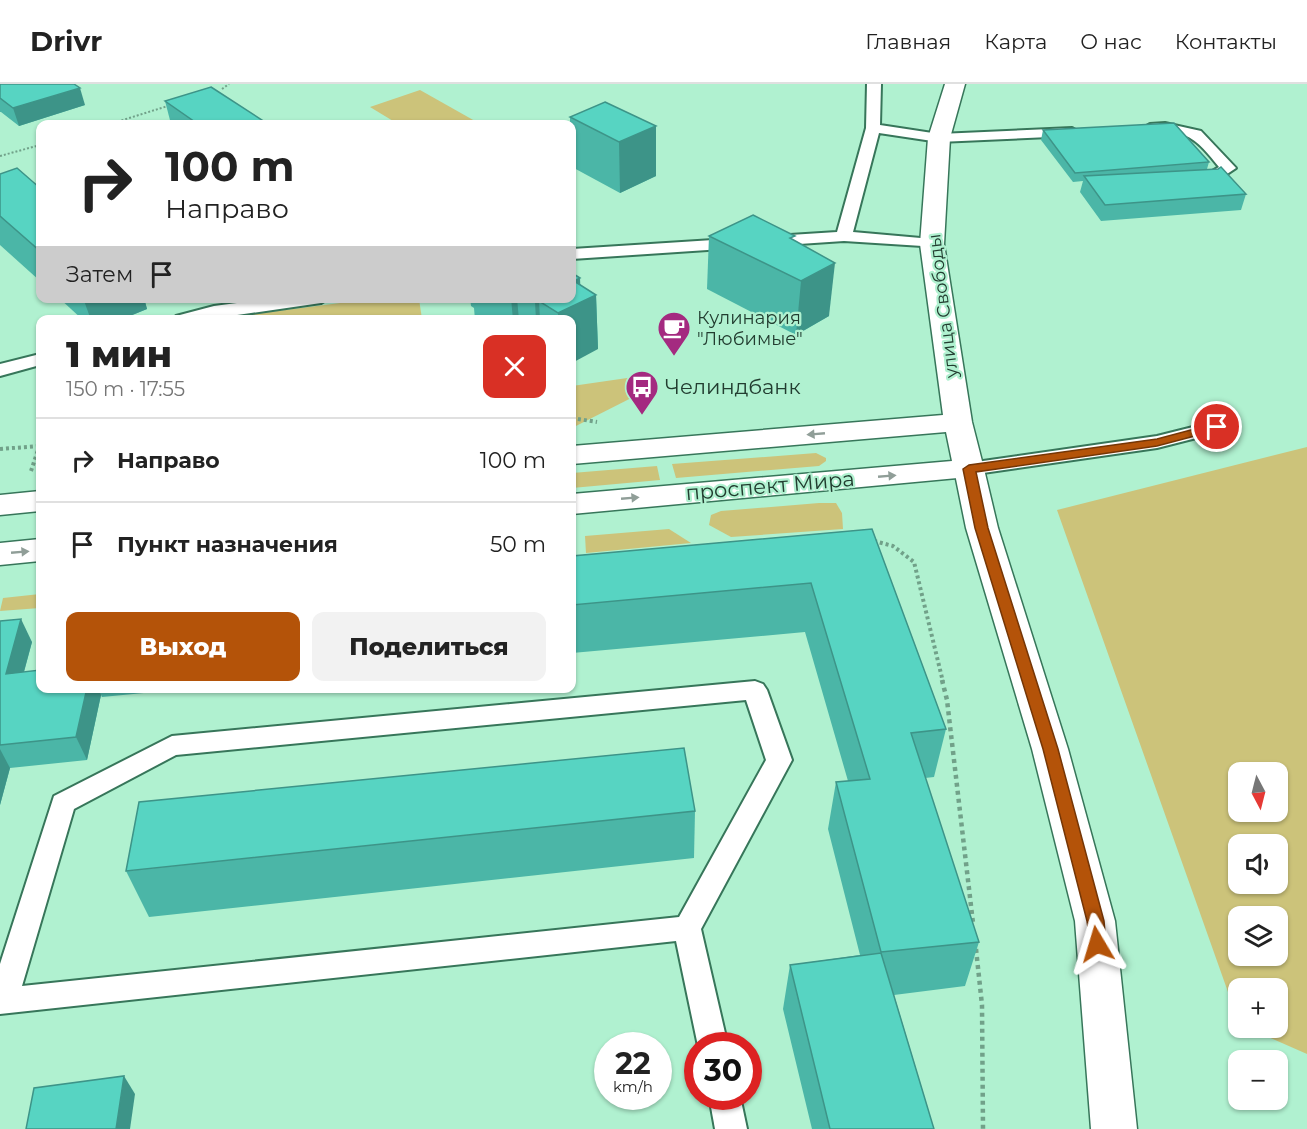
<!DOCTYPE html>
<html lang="ru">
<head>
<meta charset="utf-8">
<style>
  body { margin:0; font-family:Montserrat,sans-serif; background:#f2f2f2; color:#222; height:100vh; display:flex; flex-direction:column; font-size:22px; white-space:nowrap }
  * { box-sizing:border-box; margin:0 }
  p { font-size:20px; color:#767676 }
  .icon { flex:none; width:33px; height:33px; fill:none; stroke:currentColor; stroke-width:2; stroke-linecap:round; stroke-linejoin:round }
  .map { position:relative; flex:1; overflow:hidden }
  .drawer { position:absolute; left:36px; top:231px; width:540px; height:378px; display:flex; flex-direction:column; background:#fff; border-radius:12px; box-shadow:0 2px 4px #0004 }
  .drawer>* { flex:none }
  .guide { position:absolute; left:36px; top:36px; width:540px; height:183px; border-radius:12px; box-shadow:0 2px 4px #0004; background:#fff; color:#222; overflow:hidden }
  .needle { width:39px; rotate:173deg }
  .tools { position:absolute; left:1228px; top:678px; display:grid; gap:12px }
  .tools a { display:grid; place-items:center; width:60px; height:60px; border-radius:12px; background:#fff; box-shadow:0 2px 4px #0004; font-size:30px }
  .speed { position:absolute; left:594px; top:948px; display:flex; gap:12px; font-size:30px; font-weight:700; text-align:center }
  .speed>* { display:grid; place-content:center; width:78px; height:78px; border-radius:50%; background:#fff; box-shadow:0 2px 4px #0004; line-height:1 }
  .speed small { font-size:15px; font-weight:400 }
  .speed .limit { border:9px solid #d22; background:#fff; color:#111 }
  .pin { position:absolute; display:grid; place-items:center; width:51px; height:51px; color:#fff; margin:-26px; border:3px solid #fff; border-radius:50%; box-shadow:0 2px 6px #0007 }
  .me { position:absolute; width:66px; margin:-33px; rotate:353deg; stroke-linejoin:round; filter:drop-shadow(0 0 4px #0008) }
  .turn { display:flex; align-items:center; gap:21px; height:126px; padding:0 30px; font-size:27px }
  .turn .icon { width:78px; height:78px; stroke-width:2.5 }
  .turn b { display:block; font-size:42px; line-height:51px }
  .then { display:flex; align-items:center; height:57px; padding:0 30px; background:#0003; gap:12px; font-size:22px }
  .round { display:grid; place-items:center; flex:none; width:63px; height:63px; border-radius:12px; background:#f2f2f2 }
  .overview { display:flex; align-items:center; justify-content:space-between; height:102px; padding:0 30px }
  h1 { font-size:36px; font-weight:800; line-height:45px }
  .action { display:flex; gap:12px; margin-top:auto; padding:12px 30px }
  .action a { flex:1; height:69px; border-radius:12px; background:#b45309; color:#fff; font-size:24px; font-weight:800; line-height:69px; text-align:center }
  .action a+a { background:#f2f2f2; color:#222 }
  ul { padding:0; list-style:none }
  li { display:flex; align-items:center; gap:18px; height:84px; padding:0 30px; border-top:2px solid #e0e0e0 }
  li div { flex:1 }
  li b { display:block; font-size:22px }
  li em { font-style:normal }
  header { display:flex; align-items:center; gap:36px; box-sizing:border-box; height:84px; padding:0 30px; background:#fff; border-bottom:2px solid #e0e0e0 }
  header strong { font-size:28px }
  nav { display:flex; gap:33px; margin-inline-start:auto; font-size:21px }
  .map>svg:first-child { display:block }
  .green { fill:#ccc37a; fill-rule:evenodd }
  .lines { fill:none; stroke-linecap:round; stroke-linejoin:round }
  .lane-casing { stroke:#37765a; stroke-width:4 }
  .street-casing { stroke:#37765a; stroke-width:3 }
  .secondary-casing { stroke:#37765a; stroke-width:3 }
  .path-far2 { stroke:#71a189; stroke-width:2; stroke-dasharray:2 2; stroke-linecap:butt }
  .path-far1 { stroke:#71a189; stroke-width:4; stroke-dasharray:3 3; stroke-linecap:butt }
  .path { stroke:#71a189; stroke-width:4.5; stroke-dasharray:4 4; stroke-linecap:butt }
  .lane { fill:#fff; fill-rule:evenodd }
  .street { fill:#fff; fill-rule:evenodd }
  .secondary { fill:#fff; fill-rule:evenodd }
  .wall { fill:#4bb6a7 }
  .shaded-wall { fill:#3d9488 }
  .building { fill:#57d4c2; stroke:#3d9488; stroke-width:1.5 }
  .oneway { fill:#909e98 }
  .route { fill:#b45309; stroke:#753606; stroke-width:1.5 }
  .labels { text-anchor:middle; stroke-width:4.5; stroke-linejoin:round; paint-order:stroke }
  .far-street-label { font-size:18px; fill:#223d30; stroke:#b0f1d0 }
  .far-poi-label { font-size:18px; fill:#223d30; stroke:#b0f1d0; text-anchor:start }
  .poi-label { font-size:21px; fill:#223d30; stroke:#b0f1d0; text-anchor:start }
  .street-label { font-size:21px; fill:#223d30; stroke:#b0f1d0 }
</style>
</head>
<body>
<header>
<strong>Drivr</strong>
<nav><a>Главная</a><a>Карта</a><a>О нас</a><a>Контакты</a></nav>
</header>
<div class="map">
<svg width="1307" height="1045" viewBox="0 0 1307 1045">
  <rect width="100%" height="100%" fill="#b0f1d0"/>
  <!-- green -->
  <g class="green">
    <path d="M 420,6 L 475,37 L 467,40 L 398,40 L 370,23 Z"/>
    <path d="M 379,214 L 419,215 L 422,235 L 233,235 L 246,231 Z"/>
    <path d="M 641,292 L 651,304 L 572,344 L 572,302 Z"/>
    <path d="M 1307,363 L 1307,970 L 1248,944 L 1278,944 L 1278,904 L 1239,904 L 1239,939 L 1057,426 ZM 1278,688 L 1278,728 L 1239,728 L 1239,688 ZM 1278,760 L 1278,800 L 1239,800 L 1239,760 ZM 1239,832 L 1278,832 L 1278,872 L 1239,872 Z"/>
    <path d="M 816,369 L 826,374 L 826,377 L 819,382 L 676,394 L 672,380 Z"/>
    <path d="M 657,382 L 660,396 L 572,404 L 572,389 Z"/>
    <path d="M 819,419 L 836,419 L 842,429 L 843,445 L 731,453 L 709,441 L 711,431 L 721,427 Z"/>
    <path d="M 669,445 L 691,459 L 586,469 L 585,452 Z"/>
    <path d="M 40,510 L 40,524 L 0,527 L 3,514 Z"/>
  </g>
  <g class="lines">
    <!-- lane casing -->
    <g class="lane-casing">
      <g id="lane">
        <path d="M 867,0 L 881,0 L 880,41 L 939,50 L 1072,44 L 1079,48 L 1072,52 L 939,58 L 879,49 L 853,148 L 932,155 L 938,157 L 940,160 L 938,163 L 844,157 L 572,175 L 572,165 L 837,148 L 866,44 Z"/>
        <path d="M 1165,39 L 1201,47 L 1236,84 L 1218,96 L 1192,97 L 1189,94 L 1192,91 L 1209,89 L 1219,83 C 1209,71 1199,57 1184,51 C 1172,46 1152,53 1143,44 L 1150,40 Z"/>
        <path d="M 274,214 L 329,214 L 321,219 L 203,236 L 174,236 L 176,232 L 214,222 Z"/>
        <path d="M 40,270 L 40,281 L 0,292 L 0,280 Z"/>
        <path d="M 1217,337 L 1224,339 L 1227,343 L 1224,347 L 1157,364 L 969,391 L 962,390 L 959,385 L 962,380 L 969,379 L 1157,352 Z"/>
        <path d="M 755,597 L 763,600 L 767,606 L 792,676 L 701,845 L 728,962 L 698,962 L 676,857 L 0,930 L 0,880 L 54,712 L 172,652 ZM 746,616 L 766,676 L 679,833 L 22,902 L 74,725 L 176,671 Z"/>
        <path d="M 709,1012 L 740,1012 L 747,1045 L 715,1045 Z"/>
      </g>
    </g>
    <!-- street casing -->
    <g class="street-casing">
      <path id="street" d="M 969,376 L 979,378 L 984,385 L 998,444 L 1068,665 L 1115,837 L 1137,1045 L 1091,1045 L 1075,837 L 1032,665 L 966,444 L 954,385 L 959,378 Z"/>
    </g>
    <!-- secondary casing -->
    <g class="secondary-casing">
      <g id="secondary">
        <path d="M 945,0 L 965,0 L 950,54 L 944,160 L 972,338 L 984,385 L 979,392 L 572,430 L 572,410 L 952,377 L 946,348 L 572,380 L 572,362 L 943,331 L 920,160 L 928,54 Z"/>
        <path d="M 40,407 L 40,427 L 0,431 L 0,411 Z"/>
        <path d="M 40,455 L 40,477 L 0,481 L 0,459 Z"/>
      </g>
    </g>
    <!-- path-far2 -->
    <g class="path-far2">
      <path d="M 222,5 L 229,0"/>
      <path d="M 110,40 L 171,21"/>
      <path d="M 0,72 L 40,61"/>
    </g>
    <!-- path-far1 -->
    <g class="path-far1">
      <path d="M 572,334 L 597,338"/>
      <path d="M 0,365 L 40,362"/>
      <path d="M 31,387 L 40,360"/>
      <path d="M 874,457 L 893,462 L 914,478 L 943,598"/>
    </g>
    <!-- path -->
    <g class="path">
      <path d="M 942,596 L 947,616 L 973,839"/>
      <path d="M 976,865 L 982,921 L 983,1045"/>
    </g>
    <!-- lane -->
    <use href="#lane" class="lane"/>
    <!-- street -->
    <use href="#street" class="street"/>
    <!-- secondary -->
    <use href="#secondary" class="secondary"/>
  </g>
  <!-- wall -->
  <g class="wall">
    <path d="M 0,0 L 85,21 L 19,42 L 1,28 L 0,28 Z"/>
    <path d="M 165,17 L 268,40 L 171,40 Z"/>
    <path d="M 570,33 L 656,42 L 656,92 L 620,109 L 572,83 L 572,40 L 570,40 Z"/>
    <path d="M 1043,46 L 1209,78 L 1207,85 L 1246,110 L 1241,126 L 1101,137 L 1080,108 L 1083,97 L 1073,98 L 1041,56 Z"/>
    <path d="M 0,90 L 40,104 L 40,197 L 0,161 Z"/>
    <path d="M 709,152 L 795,157 L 829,232 L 796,251 L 707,205 Z"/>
    <path d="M 596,211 L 598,265 L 572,236 L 475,236 L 474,224 L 471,222 L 470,214 L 572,214 Z"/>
    <path d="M 59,214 L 144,214 L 147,225 L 120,236 L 83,236 Z"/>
    <path d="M 872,445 L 946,645 L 934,693 L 925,694 L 979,858 L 965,902 L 894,911 L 934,1045 L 812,1045 L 783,925 L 790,881 L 860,871 L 828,745 L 836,698 L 848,697 L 805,548 L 572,569 L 572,472 Z"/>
    <path d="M 0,537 L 32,558 L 24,588 L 40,604 L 196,604 L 102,613 L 101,611 L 87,676 L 10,684 L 0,721 Z"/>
    <path d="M 695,727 L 694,774 L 149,833 L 126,787 Z"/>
  </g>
  <!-- shaded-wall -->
  <g class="shaded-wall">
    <path d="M 80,4 L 85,21 L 19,42 L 13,24 Z"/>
    <path d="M 656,42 L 656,92 L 620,109 L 619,58 Z"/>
    <path d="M 835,179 L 829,232 L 796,251 L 801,197 Z"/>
    <path d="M 580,194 L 581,218 L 596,211 L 598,265 L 572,279 L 572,236 L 558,236 L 558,229 L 574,197 Z"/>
    <path d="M 83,214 L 144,214 L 147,225 L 120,236 L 91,236 Z"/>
    <path d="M 511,214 L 517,214 L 519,236 L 513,236 Z"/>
    <path d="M 539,217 L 540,236 L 536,236 L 535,218 Z"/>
    <path d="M 21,535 L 32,558 L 17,613 L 6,590 Z"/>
    <path d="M 87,604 L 98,604 L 101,611 L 87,676 L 76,653 Z"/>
    <path d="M 0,665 L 10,684 L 0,721 Z"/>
    <path d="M 124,992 L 135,1010 L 130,1045 L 116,1045 Z"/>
  </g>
  <!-- building -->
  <g class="building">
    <path d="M 0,0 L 74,0 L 80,4 L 13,24 L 0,14 Z"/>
    <path d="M 211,3 L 268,40 L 198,40 L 165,17 Z"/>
    <path d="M 605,18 L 656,42 L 619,58 L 570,33 Z"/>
    <path d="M 1174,39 L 1209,78 L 1075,89 L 1043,46 Z"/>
    <path d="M 1221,83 L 1246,110 L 1105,121 L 1084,92 L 1218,85 Z"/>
    <path d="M 17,84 L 40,104 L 40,167 L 0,132 L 0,90 Z"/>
    <path d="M 753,131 L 795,152 L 790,154 L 835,179 L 801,197 L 709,152 Z"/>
    <path d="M 572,189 L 580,194 L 574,197 L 596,211 L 558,229 L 539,217 L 535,218 L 529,214 L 572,214 Z"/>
    <path d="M 872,445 L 946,645 L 911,649 L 979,858 L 881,868 L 836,698 L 870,695 L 811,499 L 572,521 L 572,472 Z"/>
    <path d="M 21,535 L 6,590 L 40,586 L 40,604 L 87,604 L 76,653 L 0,661 L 0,537 Z"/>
    <path d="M 684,664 L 695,727 L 126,787 L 139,718 Z"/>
    <path d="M 881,869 L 934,1045 L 830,1045 L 790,881 Z"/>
    <path d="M 124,992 L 116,1045 L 26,1045 L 34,1004 Z"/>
  </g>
  <!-- one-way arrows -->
  <defs><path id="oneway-solid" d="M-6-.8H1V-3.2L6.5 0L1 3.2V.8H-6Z" transform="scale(1.5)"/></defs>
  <g class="oneway">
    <use href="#oneway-solid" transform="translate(816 350) rotate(175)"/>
    <use href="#oneway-solid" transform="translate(887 392) rotate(-5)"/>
    <use href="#oneway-solid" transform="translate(630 414) rotate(-5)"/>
    <use href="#oneway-solid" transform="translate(20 468) rotate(-5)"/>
  </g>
  <!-- route -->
  <path class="route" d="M 1217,339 L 1223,343 L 1221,345 L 1157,362 L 976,388 L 988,444 L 1058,665 L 1104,837 L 1106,860 L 1103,865 L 1097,867 L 1091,865 L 1087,837 L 1043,665 L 975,444 L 963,385 L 969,381 L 1157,355 Z"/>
  <!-- icons -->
  <defs>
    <g id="cafe-pin" transform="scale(1.725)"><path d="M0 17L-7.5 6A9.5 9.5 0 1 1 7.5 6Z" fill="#a42a80" stroke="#b0f1d0"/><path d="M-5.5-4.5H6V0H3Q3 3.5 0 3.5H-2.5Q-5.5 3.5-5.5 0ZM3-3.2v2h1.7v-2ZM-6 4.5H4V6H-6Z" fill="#fff"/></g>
    <g id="bus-pin" transform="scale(1.725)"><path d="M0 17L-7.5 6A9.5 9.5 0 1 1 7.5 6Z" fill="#a42a80" stroke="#b0f1d0"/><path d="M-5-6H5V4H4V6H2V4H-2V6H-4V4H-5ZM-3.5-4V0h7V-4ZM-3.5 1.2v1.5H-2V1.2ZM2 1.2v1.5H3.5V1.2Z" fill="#fff"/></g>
  </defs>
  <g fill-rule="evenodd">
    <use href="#cafe-pin" x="674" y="244"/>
    <use href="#bus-pin" x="642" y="303"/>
  </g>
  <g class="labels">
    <!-- far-street labels -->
    <g class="far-street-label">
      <text transform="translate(943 222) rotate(-97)" y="6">улица Свободы</text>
    </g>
    <!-- far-poi labels -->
    <g class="far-poi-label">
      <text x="697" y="240">Кулинария<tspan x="697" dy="21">"Любимые"</tspan></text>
    </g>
    <!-- poi labels -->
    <g class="poi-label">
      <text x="665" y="310">Челиндбанк</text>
    </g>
    <!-- street labels -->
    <g class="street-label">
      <text transform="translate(770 402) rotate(-5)" y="7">проспект Мира</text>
    </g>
  </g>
</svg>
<div class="tools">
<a><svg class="needle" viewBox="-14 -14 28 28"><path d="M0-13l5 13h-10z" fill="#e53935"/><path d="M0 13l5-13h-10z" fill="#767676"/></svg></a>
<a><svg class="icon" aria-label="sound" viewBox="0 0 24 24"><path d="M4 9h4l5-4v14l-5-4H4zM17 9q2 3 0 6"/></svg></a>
<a><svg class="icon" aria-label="layers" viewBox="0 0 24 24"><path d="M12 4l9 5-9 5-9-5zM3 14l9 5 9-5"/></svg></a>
<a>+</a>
<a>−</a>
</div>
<div class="speed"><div>22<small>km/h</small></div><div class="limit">30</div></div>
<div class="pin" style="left:1217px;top:343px;background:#d93025"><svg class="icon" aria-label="arrive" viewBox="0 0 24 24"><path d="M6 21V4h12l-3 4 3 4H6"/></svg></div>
<svg class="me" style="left:1097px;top:860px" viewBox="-20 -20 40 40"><path d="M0-17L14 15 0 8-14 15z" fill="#b45309" stroke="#fff" stroke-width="4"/></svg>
<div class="guide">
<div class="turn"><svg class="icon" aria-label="right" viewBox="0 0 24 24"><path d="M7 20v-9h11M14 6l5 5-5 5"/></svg><div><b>100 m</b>Направо</div></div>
<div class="then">Затем<svg class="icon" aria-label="arrive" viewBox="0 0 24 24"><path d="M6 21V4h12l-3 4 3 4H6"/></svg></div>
</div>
<section class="drawer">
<div class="overview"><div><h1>1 мин</h1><p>150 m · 17:55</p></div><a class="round" style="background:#d93025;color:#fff"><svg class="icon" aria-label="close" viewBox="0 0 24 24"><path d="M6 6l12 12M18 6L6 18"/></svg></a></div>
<ul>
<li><svg class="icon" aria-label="right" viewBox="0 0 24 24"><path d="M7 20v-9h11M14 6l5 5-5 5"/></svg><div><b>Направо</b></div><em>100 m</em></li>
<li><svg class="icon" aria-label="arrive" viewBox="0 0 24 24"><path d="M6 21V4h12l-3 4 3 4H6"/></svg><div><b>Пункт назначения</b></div><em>50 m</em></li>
</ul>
<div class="action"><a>Выход</a><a>Поделиться</a></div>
</section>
</div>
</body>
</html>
